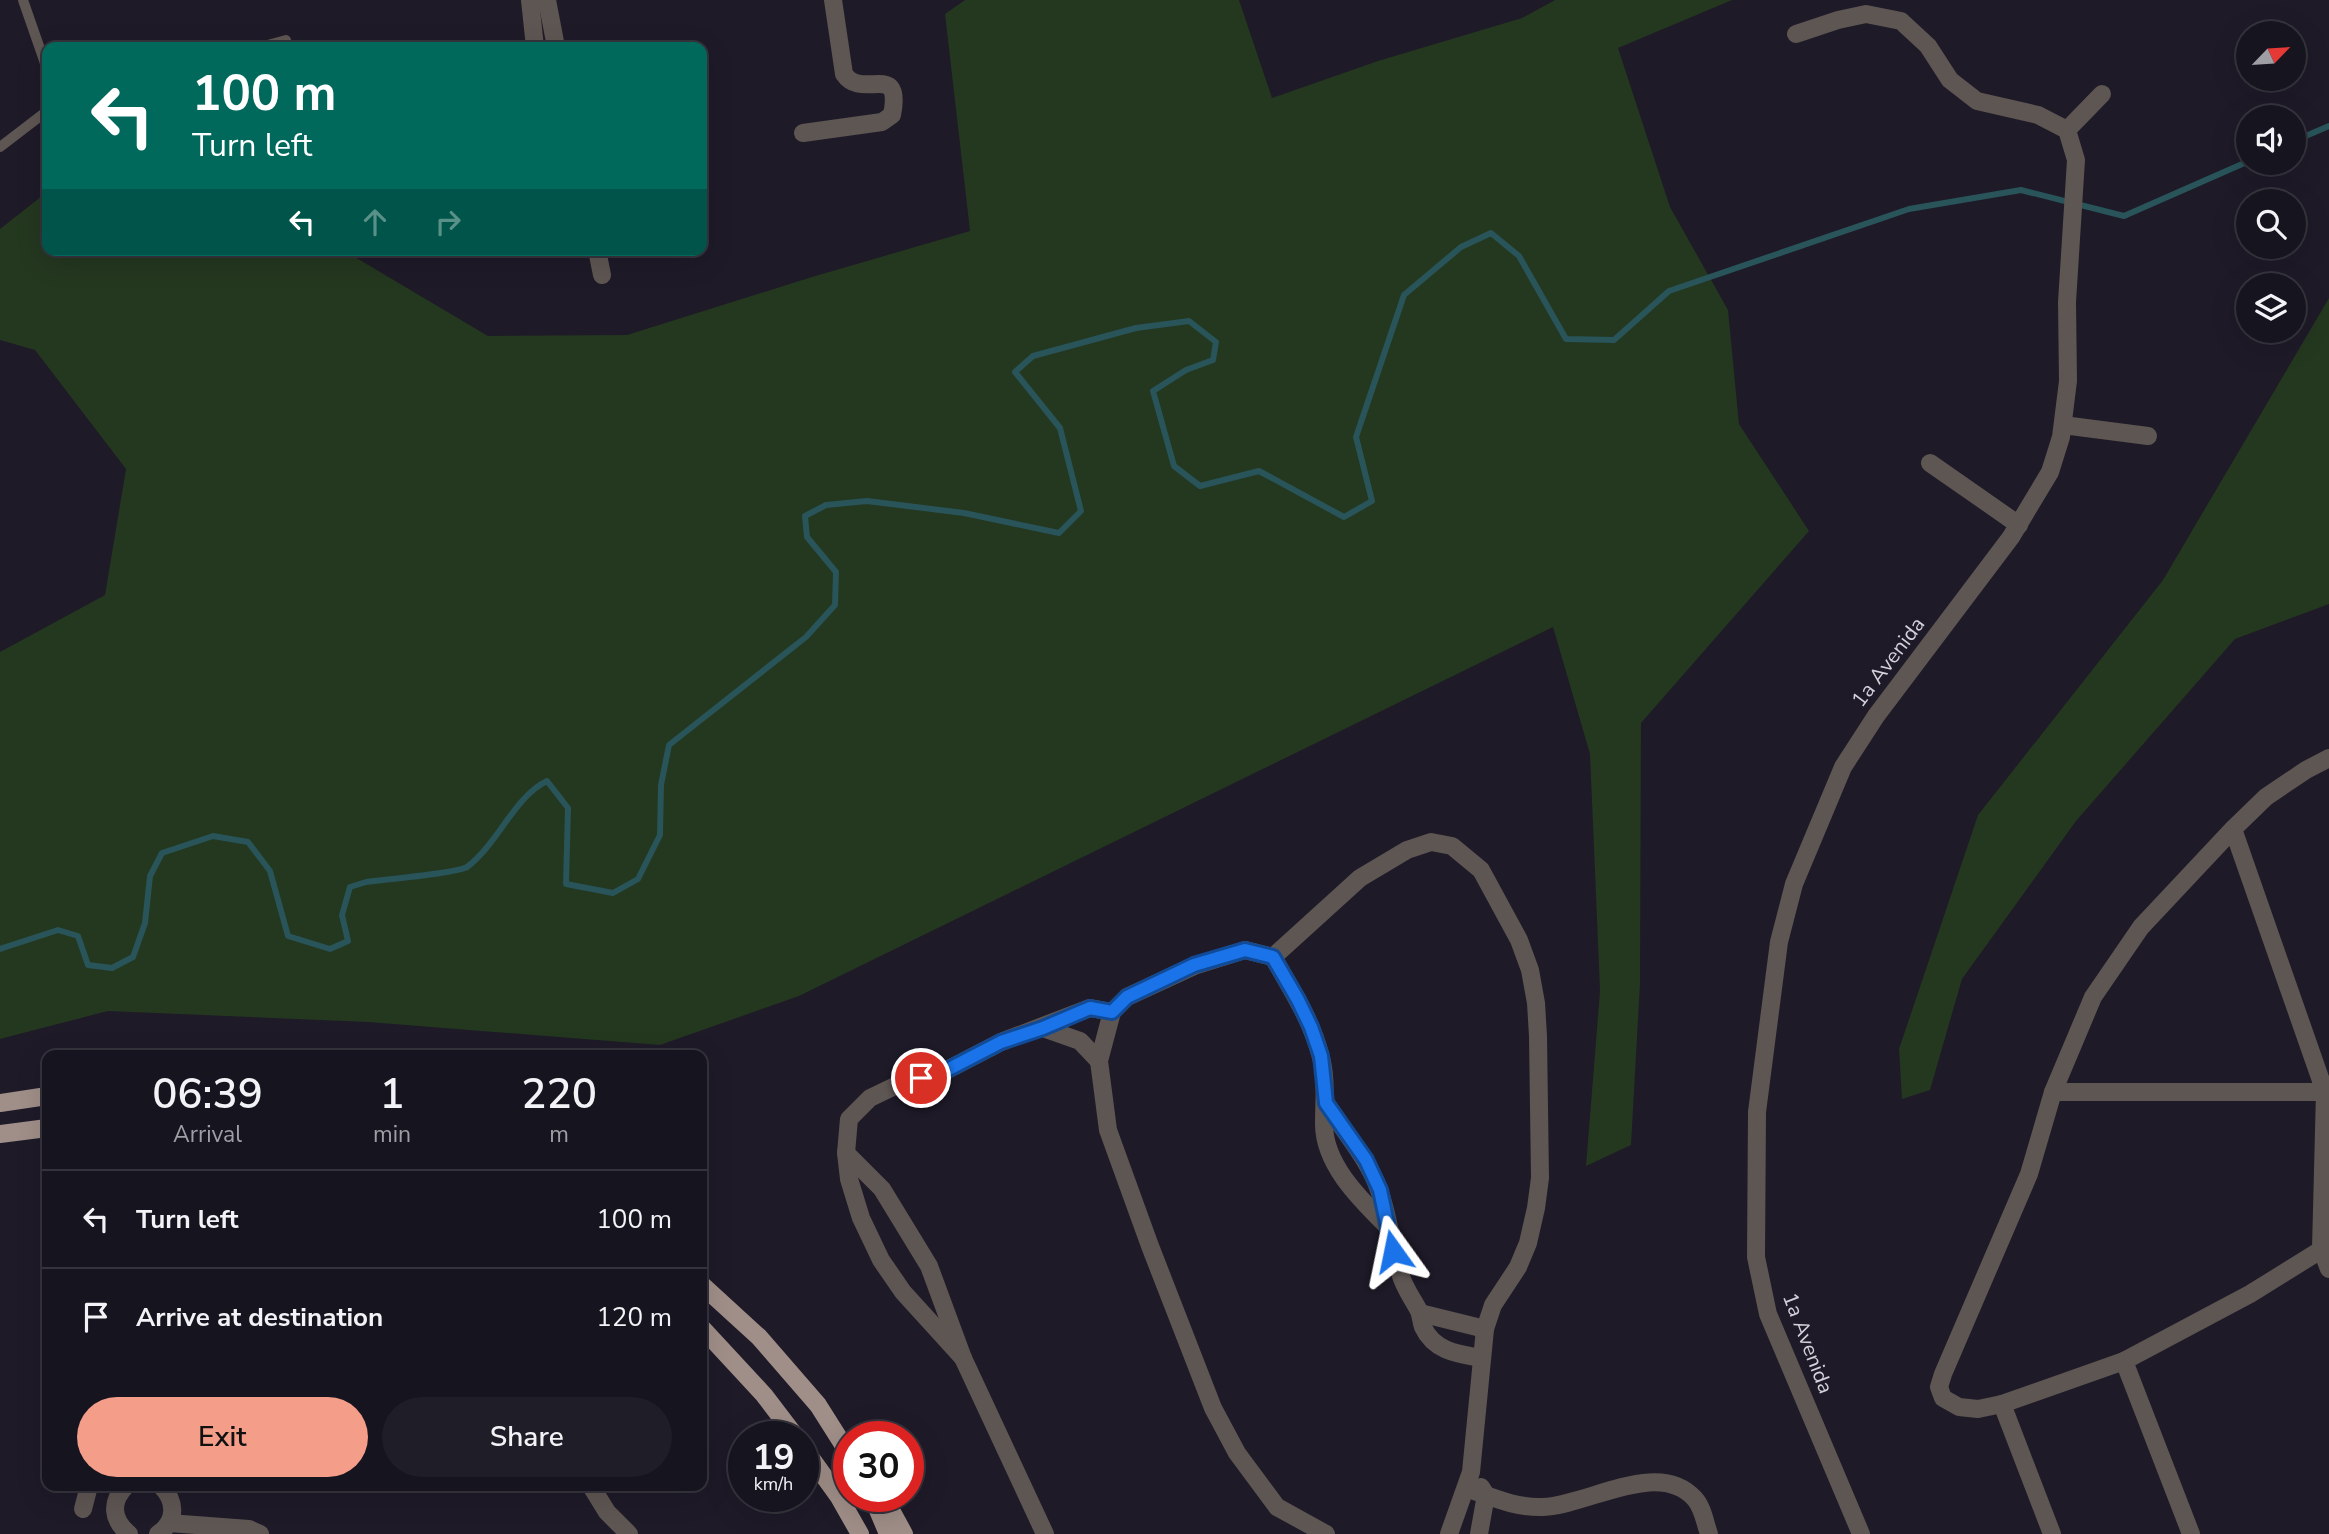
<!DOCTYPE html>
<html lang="en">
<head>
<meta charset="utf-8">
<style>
  body { margin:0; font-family:"Nunito Sans",sans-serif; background:#1f1d27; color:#f1f3f6; height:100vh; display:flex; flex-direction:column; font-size:26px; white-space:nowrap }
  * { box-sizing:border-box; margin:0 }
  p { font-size:23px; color:#9e9ea4 }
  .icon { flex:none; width:38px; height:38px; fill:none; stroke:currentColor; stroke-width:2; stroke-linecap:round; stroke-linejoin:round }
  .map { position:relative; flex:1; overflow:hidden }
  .sheet { position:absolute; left:42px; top:1050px; width:665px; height:441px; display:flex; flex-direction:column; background:#16141e; border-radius:14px; box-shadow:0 7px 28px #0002,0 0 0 2px #35333c }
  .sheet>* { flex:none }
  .hud { position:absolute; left:42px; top:42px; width:665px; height:214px; border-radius:14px; box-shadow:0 7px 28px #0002,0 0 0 2px #35333c; background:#00695c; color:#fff; overflow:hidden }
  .needle { width:46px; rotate:65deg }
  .tools { position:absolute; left:2236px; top:21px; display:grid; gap:14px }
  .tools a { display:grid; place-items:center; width:70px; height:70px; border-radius:50%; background:#16141e; box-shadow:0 7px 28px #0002,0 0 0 2px #35333c; font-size:35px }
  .speed { position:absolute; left:728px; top:1421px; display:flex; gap:14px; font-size:35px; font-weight:700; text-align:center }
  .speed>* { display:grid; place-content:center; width:91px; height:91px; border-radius:50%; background:#16141e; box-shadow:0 7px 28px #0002,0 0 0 2px #35333c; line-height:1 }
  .speed small { font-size:18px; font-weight:400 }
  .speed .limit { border:10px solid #d22; background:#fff; color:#111 }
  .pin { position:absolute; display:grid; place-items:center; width:60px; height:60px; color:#fff; margin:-30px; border:4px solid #fff; border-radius:50%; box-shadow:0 2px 7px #0007 }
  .me { position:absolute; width:77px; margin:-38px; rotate:348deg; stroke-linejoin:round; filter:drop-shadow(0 0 5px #0008) }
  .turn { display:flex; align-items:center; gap:24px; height:147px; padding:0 35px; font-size:32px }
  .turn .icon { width:91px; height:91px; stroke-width:2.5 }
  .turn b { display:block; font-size:49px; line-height:60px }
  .lanes { display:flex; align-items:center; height:66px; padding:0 35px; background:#0003; justify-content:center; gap:35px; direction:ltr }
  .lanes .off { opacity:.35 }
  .eta { display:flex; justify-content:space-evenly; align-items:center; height:119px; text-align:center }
  .eta b { font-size:42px; font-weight:600; line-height:49px }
  .cta { display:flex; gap:14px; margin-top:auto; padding:14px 35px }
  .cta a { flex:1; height:80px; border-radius:42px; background:#f49e8a; color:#111; font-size:28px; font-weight:600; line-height:80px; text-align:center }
  .cta a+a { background:#1f1d27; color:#f1f3f6 }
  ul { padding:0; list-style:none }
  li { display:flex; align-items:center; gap:21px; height:98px; padding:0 35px; border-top:2px solid #35333c }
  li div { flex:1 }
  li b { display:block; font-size:26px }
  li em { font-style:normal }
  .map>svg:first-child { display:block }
  .green { fill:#24371f }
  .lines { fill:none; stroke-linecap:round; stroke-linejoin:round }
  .stream { stroke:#28545a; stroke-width:6 }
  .service { stroke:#5e5652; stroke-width:10 }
  .minor { stroke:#5e5652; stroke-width:18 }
  .primary { stroke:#a08f88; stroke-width:18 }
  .route-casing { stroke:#114b97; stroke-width:18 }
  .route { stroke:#1a73e8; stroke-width:12 }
  .labels { text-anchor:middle; stroke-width:7; stroke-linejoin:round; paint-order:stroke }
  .street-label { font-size:21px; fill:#d2d0d9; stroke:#1e1a28 }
</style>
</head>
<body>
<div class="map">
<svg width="2329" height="1534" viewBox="0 0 2329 1534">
  <rect width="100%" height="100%" fill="#1e1a28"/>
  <!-- green -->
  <g class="green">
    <path d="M 965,0 L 1239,0 L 1272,98 L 1378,61 L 1522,18 L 1555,0 L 1732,0 L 1618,48 L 1670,207 L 1728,310 L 1739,424 L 1809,531 L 1641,723 L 1640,984 L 1631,1145 L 1586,1166 L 1600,991 L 1590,754 L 1553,627 L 799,996 L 660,1045 L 368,1022 L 108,1011 L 0,1039 L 0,652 L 105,595 L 126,469 L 35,350 L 0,340 L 0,229 L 47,192 L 47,250 L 343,250 L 488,336 L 627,335 L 812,277 L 970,231 L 945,14 Z"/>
    <path d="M 2329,298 L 2329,604 L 2235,639 L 2076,821 L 1962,979 L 1930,1090 L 1902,1099 L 1899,1049 L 1978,815 L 2163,580 Z"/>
  </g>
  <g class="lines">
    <!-- stream -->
    <g class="stream">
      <path d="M 2294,141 L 2329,126"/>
      <path d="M 0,949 L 58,930 L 78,936 L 88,965 L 112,968 L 133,957 L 145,923 L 150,876 L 162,853 L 213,836 L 248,842 L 270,871 L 288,936 L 330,949 L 348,941 L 342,915 L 350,887 L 366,882 C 381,880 459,873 467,867 C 497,845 515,796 547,781 L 568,808 L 566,884 L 613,893 L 638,879 L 660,835 L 661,785 L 669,745 L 806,637 L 835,605 L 836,572 L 807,537 L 805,516 L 826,505 L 867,501 L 964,513 L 1059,533 L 1081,511 L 1060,428 L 1015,372 L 1033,356 L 1136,328 L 1189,321 L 1216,342 L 1213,360 L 1186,370 L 1153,391 L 1174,466 L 1200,486 L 1259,471 L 1344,517 L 1372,501 L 1356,437 L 1404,295 L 1461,247 L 1491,233 L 1519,256 L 1566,339 L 1614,340 L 1669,291 L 1909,209 L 2021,190 L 2124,216 L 2249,161"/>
    </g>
    <!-- service -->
    <g class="service">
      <path d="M 23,0 L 47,69"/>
      <path d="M 260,47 L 286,40"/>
      <path d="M 0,147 L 47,111"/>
    </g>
    <!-- minor -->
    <g class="minor">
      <path d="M 530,0 L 535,47"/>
      <path d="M 547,0 L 556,47"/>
      <path d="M 1796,34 L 1838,20 L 1866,14 L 1901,21 L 1928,46 L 1950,80 L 1977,101 L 2038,115 L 2067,130 L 2076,160 L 2067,302 L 2068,381 L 2061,437 L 2050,472 L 2011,537 L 1876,716 L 1843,767 L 1794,884 L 1779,942 L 1757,1112 L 1756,1257 L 1768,1314 L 1861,1534"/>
      <path d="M 2067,130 L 2102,94"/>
      <path d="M 803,133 L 882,122 L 892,115 C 903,60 862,101 844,74 L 833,0"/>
      <path d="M 597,250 L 602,275"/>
      <path d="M 2063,425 L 2148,436"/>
      <path d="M 1930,463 L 2019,525"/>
      <path d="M 2329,758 L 2306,770 L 2266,797 L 2233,829 L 2141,927 L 2093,997 L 2053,1092 L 2029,1174 L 1943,1374 L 1939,1387 L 1943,1398 L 1959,1407 L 1978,1409 L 2002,1404 L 2124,1361 L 2250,1294 L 2329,1245"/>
      <path d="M 2233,829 L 2325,1092 L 2321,1248 L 2329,1269"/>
      <path d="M 1273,957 L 1360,878 L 1407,850 L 1431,842 L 1452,846 L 1481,870 L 1519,940 L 1530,970 L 1536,1003 L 1538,1036 L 1540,1178 L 1536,1208 L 1528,1243 L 1518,1267 L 1493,1305 L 1485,1329 L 1471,1472 L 1449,1534"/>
      <path d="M 1043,1028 L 1080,1041 L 1099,1061"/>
      <path d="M 2053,1092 L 2325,1092"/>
      <path d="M 1326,1103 C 1344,1132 1368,1158 1379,1190 C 1389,1217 1391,1246 1400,1273 C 1404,1288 1413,1299 1419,1311 C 1421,1316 1421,1322 1423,1327 C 1434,1351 1457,1354 1481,1358"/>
      <path d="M 846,1153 L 882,1189 L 929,1266 L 963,1358 L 1045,1534"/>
      <path d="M 1420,1313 L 1485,1329"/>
      <path d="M 963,1358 L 903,1292 L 881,1260 L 861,1218 L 849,1179 L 846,1153 L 849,1119 L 870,1098 L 895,1086 L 947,1070 L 1001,1042 L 1090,1008 L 1112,1012"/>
      <path d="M 2124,1361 L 2191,1534"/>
      <path d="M 2002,1404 L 2052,1534"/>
      <path d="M 126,1486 C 110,1502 112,1520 129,1534"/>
      <path d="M 591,1486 L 607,1512 L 629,1534"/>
      <path d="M 1466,1488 C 1492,1497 1515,1508 1543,1507 C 1589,1505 1659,1458 1695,1499 C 1703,1508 1705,1523 1709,1534"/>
      <path d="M 83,1509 L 89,1486"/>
      <path d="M 169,1523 L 249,1529 L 260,1534"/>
      <path d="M 158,1534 C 177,1521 176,1501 161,1486"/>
      <path d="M 1326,1534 L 1277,1507 L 1237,1453 L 1213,1408 L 1150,1246 L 1108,1130 L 1099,1061 L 1112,1012 L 1127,997 L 1194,966 L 1245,950 L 1273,957 C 1291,989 1311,1019 1320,1054 C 1327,1077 1324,1100 1324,1124 C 1324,1165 1361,1200 1388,1227"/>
      <path d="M 1479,1534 L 1486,1495 L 1481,1487"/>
    </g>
    <!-- primary -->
    <g class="primary">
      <path d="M 0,1103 L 47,1096"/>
      <path d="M 0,1134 L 47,1128"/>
      <path d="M 702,1285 L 759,1337 L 818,1405 L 849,1454"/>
      <path d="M 702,1328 L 764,1395 L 796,1437"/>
      <path d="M 803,1447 L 839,1497 L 860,1534"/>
      <path d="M 872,1496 L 888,1534"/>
      <path d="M 879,1496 L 892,1512 L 904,1534"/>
    </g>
  </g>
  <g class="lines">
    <!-- route casing -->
    <g class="route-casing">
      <path id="route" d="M 921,1078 L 947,1070 L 1001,1042 L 1043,1028 L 1090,1008 L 1112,1012 L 1127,997 L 1194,965 L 1245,950 L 1273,957 L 1298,1000 L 1311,1027 L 1321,1056 L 1326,1103 L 1366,1160 L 1380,1190 L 1393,1251"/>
    </g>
    <!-- route -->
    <use href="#route" class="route"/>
  </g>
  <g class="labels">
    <!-- street labels -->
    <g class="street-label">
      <text transform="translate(1888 662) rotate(-53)" y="7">1a Avenida</text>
      <text transform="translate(1808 1343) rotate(69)" y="7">1a Avenida</text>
    </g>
  </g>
</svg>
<div class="tools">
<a><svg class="needle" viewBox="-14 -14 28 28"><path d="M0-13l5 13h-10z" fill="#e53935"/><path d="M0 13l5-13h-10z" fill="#9e9ea4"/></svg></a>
<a><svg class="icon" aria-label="sound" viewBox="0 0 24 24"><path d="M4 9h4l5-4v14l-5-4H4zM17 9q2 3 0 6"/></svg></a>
<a><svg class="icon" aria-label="search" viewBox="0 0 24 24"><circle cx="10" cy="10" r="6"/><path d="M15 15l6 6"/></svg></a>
<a><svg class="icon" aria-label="layers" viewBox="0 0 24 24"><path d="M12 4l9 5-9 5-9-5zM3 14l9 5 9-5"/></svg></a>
</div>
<div class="speed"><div>19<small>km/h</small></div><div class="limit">30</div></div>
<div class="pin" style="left:921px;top:1078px;background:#d93025"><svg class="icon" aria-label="arrive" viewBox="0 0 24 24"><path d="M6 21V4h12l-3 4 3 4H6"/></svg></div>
<svg class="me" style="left:1393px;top:1251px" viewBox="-20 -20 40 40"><path d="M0-17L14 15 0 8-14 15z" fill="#1a73e8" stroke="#fff" stroke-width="4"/></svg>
<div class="hud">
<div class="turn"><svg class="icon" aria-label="left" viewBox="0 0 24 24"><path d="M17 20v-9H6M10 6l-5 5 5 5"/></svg><div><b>100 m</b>Turn left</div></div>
<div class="lanes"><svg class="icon" aria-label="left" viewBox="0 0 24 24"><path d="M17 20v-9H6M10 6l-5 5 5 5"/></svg><svg class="icon off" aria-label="ahead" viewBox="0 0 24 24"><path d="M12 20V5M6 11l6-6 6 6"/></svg><svg class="icon off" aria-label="right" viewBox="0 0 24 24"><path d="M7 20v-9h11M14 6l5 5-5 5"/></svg></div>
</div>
<section class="sheet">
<div class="eta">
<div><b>06:39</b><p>Arrival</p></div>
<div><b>1</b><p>min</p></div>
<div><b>220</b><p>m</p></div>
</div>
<ul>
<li><svg class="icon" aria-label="left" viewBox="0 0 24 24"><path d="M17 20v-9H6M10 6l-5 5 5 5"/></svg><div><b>Turn left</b></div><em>100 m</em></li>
<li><svg class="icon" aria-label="arrive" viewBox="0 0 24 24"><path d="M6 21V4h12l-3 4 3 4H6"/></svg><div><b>Arrive at destination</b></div><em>120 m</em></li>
</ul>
<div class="cta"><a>Exit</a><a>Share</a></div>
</section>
</div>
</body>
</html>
